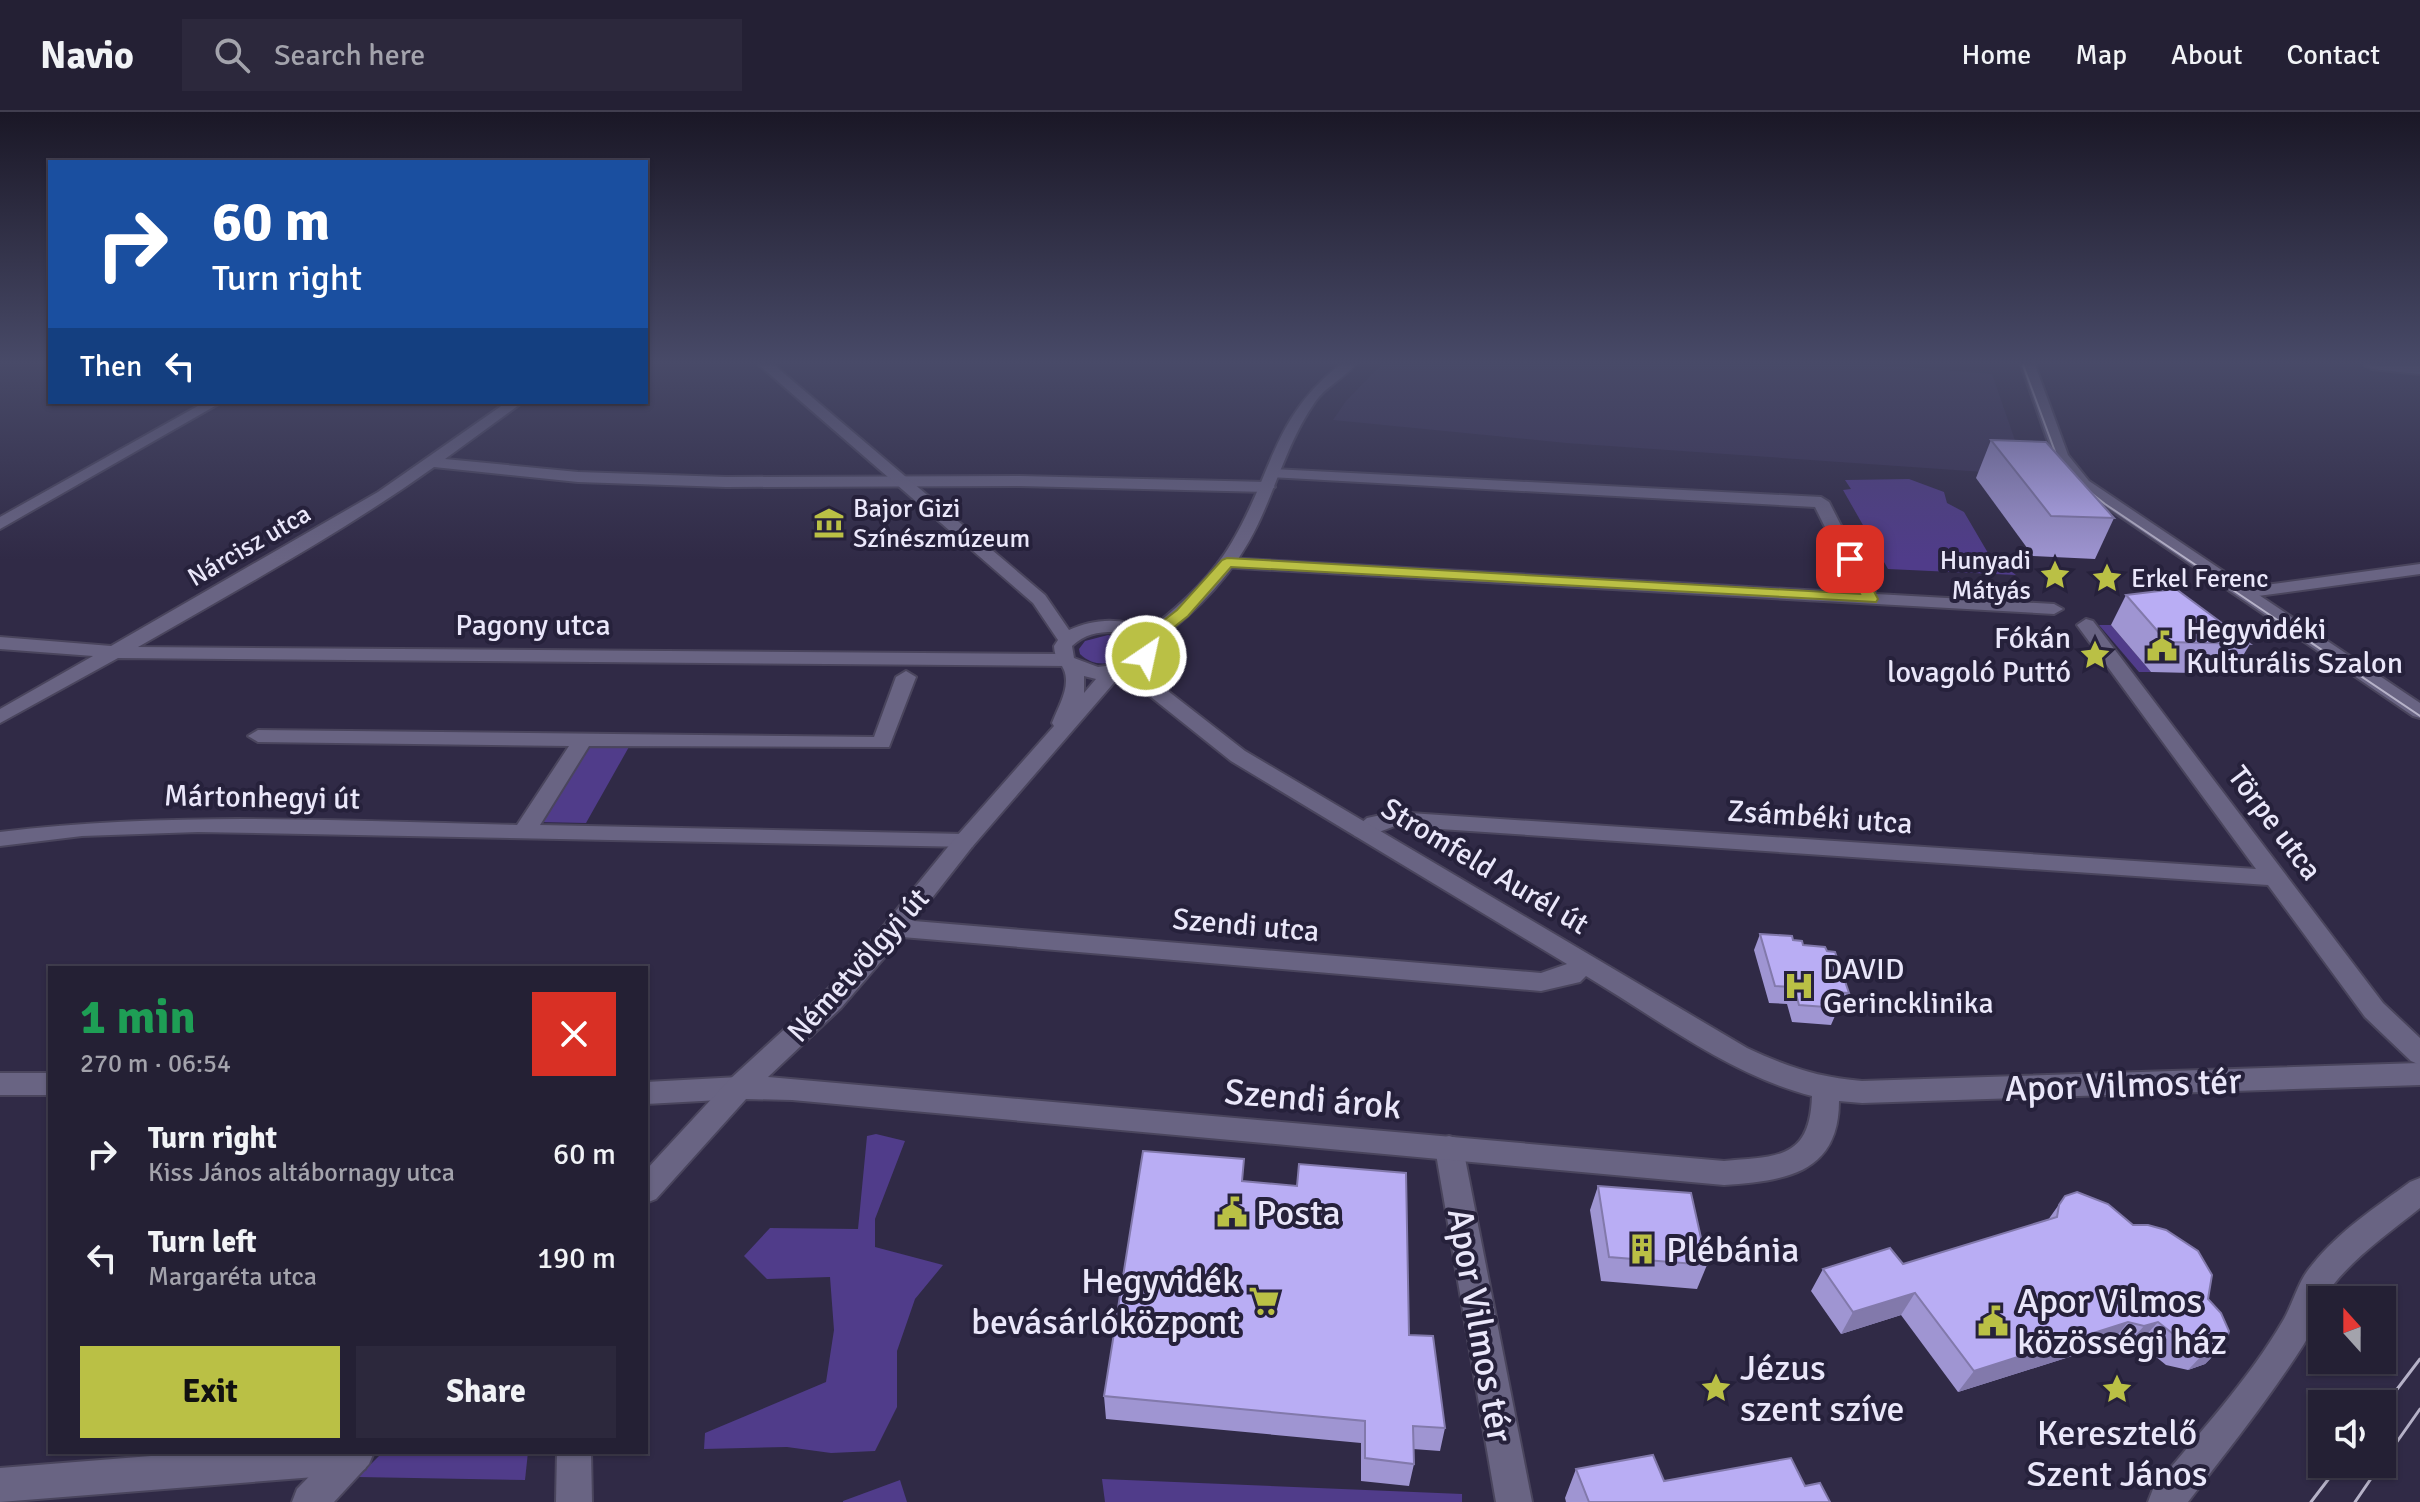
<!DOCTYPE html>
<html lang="en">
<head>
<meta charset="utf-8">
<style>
  body { margin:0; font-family:Signika,sans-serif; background:#2c283c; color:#f1f3f6; height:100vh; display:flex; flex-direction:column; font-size:30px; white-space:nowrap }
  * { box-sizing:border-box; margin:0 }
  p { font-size:26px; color:#a3a3ac }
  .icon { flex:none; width:44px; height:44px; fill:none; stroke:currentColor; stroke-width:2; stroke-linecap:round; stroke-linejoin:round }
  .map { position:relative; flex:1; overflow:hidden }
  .panel { position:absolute; left:48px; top:854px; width:600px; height:488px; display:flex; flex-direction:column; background:#242034; border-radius:0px; box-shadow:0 2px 6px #0004,0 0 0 2px #413e4f }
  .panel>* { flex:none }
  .banner { position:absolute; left:48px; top:48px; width:600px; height:244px; border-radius:0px; box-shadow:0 2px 6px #0004,0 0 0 2px #413e4f; background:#1a4fa0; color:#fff; overflow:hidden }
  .needle { width:52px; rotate:339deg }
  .buttons { position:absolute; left:2308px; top:1174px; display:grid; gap:16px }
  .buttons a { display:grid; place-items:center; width:88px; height:88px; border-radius:0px; background:#242034; box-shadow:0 2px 6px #0004,0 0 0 2px #413e4f; font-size:40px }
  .pin { position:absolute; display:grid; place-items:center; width:68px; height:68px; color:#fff; margin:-34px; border-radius:16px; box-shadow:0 4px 12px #0006 }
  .me { position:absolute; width:88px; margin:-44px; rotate:34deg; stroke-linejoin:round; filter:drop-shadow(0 0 6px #0008) }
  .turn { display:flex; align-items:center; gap:28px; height:168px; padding:0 32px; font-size:36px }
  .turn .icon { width:104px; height:104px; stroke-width:2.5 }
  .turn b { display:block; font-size:56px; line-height:68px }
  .then { display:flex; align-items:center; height:76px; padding:0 32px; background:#0003; gap:16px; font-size:30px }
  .round { display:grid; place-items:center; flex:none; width:84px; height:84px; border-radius:0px; background:#2c283c }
  .headline { display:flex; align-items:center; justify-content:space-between; height:136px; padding:0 32px }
  h1 { font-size:48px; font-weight:800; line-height:60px; color:#1e9e55 }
  .button { display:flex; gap:16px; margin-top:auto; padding:16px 32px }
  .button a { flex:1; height:92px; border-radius:0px; background:#bac045; color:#111; font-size:32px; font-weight:800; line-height:92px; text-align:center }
  .button a+a { background:#2c283c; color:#f1f3f6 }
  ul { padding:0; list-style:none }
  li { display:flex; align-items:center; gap:24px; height:104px; padding:0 32px }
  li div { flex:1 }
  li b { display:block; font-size:30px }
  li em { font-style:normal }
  header { display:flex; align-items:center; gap:48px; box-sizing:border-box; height:112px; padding:0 40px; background:#242034; border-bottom:2px solid #413e4f }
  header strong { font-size:38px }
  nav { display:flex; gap:44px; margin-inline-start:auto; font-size:28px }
  .search { width:560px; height:72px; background:#2c283c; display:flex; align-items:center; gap:20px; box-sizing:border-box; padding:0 28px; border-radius:0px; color:#a3a3ac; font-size:30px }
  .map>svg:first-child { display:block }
  .built { fill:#393255 }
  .green { fill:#503c8a }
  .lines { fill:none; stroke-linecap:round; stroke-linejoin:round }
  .minor-casing { stroke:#4a455d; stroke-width:4 }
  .tertiary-casing { stroke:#4a455d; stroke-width:4 }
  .minor { fill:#696483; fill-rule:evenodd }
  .tertiary { fill:#696483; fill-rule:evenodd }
  .tram-far1 { stroke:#b6b2c8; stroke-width:2 }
  .tram { stroke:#b6b2c8; stroke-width:3 }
  .wall { fill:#9f95d2 }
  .shaded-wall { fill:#8279ab }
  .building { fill:#b9adf4; stroke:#8279ab; stroke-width:2 }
  .route { fill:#bac045; stroke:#797d2d; stroke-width:2 }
  .labels { text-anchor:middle; stroke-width:8; stroke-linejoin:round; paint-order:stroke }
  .far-poi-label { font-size:26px; fill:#eae7fa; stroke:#26213b; text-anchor:start }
  .far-street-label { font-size:26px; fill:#eae7fa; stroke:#26213b }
  .street-label { font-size:30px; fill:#eae7fa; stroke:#26213b }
  .poi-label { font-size:30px; fill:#eae7fa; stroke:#26213b; text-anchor:start }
  .near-street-label { font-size:36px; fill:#eae7fa; stroke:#26213b }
  .near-poi-label { font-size:36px; fill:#eae7fa; stroke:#26213b; text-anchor:start }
</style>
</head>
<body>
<header>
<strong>Navio</strong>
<div class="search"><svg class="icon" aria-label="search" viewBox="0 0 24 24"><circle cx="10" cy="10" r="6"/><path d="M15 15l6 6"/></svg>Search here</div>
<nav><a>Home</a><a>Map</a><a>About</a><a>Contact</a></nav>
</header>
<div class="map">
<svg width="2420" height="1390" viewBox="0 0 2420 1390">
  <rect width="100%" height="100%" fill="#302a46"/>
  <!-- built -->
  <path class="built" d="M 1381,253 L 1878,253 L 1992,262 L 2027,363 L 1566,331 L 1333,308 L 1346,289 Z"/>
  <!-- green -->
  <g class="green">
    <path d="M 1909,367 L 1944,380 L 1947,391 L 1964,400 L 1988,441 L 2016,463 L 1888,457 L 1843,378 L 1851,377 L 1845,368 Z"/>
    <path d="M 2099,513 L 2111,513 L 2151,560 L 2139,560 Z"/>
    <path d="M 1108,523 L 1123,526 L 1130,534 L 1127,543 C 1112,554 1093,555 1080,542 L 1079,537 L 1085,529 Z"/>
    <path d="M 587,632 L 630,633 L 586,711 L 539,710 Z"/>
    <path d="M 876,1022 L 905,1029 L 875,1107 L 875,1135 L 943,1153 L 915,1187 L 897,1239 L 897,1295 L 875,1339 L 831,1341 L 787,1335 L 704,1337 L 705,1321 L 826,1270 L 834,1218 L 830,1165 L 767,1167 L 744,1144 L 770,1116 L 858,1117 L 867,1024 Z"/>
    <path d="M 383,1340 L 528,1340 L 525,1368 L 358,1365 Z"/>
    <path d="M 1102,1367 L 1462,1382 L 1462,1390 L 1105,1390 Z"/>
    <path d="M 900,1368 L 907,1390 L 843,1390 L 843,1389 Z"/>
  </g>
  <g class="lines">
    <!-- minor casing -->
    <g class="minor-casing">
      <g id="minor">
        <path d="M 2365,253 L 2420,254 L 2420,262 L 2372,257 Z"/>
        <path d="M 205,290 L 222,290 L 0,417 L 0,405 Z"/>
        <path d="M 507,290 L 523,290 L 445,347 L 578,360 L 726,365 L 1020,364 L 1267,370 L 1275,375 L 1267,380 L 1020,374 L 726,375 L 578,370 L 434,355 C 340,422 238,477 138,535 L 1065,542 L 1075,548 L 1065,554 L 118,546 L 0,611 L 0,597 L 93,544 L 0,537 L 0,525 L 111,534 L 378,380 Z"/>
        <path d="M 1273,357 L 1821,385 L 1829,390 L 1876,482 L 2054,492 L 2063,497 L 2054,502 L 1221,455 L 1218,451 L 1227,446 L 1858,481 L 1815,395 L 1268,365 L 1268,359 Z"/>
        <path d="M 2420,452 L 2420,462 L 2243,486 L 2234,481 L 2243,476 Z"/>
        <path d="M 2086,507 L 2093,509 L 2383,891 L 2420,926 L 2420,953 L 2411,949 L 2365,905 L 2268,773 L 1395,714 L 1363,726 L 1355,724 L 1352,719 L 1367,706 L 1395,700 L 2256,757 L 2077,513 Z"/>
        <path d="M 906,559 L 916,565 L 889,635 L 589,634 L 540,713 L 964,722 L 972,725 L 975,730 L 972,735 L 198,720 L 82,724 L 0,734 L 0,720 C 172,699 345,709 517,713 L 569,634 L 258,630 L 248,624 L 258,618 L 874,625 L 896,565 Z"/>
        <rect x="0" y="961" width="50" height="22"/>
        <path d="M 739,965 L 749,968 L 753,976 L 749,984 L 739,987 L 646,992 L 646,970 Z"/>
        <path d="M 1449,1024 L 1459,1027 L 1463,1036 L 1532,1390 L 1496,1390 L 1435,1036 L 1439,1027 Z"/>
        <path d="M 2420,1066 L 2420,1096 C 2390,1120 2357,1143 2333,1173 C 2320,1191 2317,1212 2304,1232 C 2269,1287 2228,1338 2188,1390 L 2148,1390 L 2153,1377 C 2197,1323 2249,1268 2284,1207 C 2294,1189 2298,1169 2312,1153 C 2338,1120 2376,1095 2410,1070 Z"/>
        <path d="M 201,1340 L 368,1340 L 370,1345 L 365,1357 L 353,1362 L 0,1390 L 0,1356 Z"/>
      </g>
    </g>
    <!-- tertiary casing -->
    <g class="tertiary-casing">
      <g id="tertiary">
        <path d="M 759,253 L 774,253 L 1045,483 L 1069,518 C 1093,507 1124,504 1147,519 C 1179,495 1211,466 1232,430 C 1272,363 1273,304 1340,253 L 1355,253 C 1343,267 1325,275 1315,290 C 1289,327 1277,372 1258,412 C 1235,461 1198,498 1155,531 L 1157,537 L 1141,558 L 1245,639 L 1747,936 C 1788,955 1817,965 1862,969 L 2420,951 L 2420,973 L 1862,991 L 1839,989 C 1839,1062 1784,1069 1724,1073 L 792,988 L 746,987 L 656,1087 L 646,1091 L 646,1058 L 729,968 L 823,882 L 863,839 L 956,725 L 1054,614 L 1052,611 C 1058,595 1071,575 1064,558 C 1060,548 1055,548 1054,534 L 1058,528 L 1033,491 ZM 1114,520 C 1126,521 1135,525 1139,537 L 1127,551 L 1098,555 L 1074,546 L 1072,534 C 1085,522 1097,520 1114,520 ZM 1084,564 L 1096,567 L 1084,581 ZM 1126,565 L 1231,649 L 1567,852 L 1541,861 L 914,809 L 972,735 L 1118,566 ZM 902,825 L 1541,879 L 1580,870 L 1586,864 C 1658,907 1730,963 1812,984 C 1810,1048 1777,1044 1724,1049 L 768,965 L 841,896 Z"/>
        <path d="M 2021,253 L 2035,253 L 2068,343 L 2089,369 L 2420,591 L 2420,606 L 2413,604 L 2077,375 L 2053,344 Z"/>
        <path d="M 333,1340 L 374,1340 L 369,1352 L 334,1390 L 292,1390 L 297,1377 Z"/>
        <path d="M 557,1340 L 591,1340 L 592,1390 L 556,1390 Z"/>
      </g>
    </g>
    <!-- minor -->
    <use href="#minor" class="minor"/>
    <!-- tertiary -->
    <use href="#tertiary" class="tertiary"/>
    <!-- tram-far1 -->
    <path class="tram-far1" d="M 2023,253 L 2057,345 L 2067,362 L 2105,392 L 2420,604"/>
    <!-- tram -->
    <g class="tram">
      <path d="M 2382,1297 L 2420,1247"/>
      <path d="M 2382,1351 L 2420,1297"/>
      <path d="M 2311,1390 L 2340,1352"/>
      <path d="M 2355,1390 L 2381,1352"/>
    </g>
  </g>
  <!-- wall -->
  <g class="wall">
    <path d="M 1991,328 L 2114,406 L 2095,447 L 2033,444 L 1976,366 Z"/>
    <path d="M 2126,483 L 2250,532 L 2232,562 L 2151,560 L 2111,513 Z"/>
    <path d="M 1760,822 L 1793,828 L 1803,833 L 1849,881 L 1842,898 L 1838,897 L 1831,913 L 1792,910 L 1787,892 L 1769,891 L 1754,838 Z"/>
    <path d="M 1243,1069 L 1409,1223 L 1445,1316 L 1440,1339 L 1413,1337 L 1414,1352 L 1409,1374 L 1361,1369 L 1361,1331 L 1106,1307 L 1104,1284 Z"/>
    <path d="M 1598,1074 L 1707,1153 L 1697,1177 L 1601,1169 L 1590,1098 Z"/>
    <path d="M 2065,1084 L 2208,1187 L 2226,1231 L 2205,1252 L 2188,1258 L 2166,1253 L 2139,1231 L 2125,1235 L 2110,1232 L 1958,1280 L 1901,1203 L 1841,1222 L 1811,1179 L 1823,1157 L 1903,1152 L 2048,1108 Z"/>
    <path d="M 1576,1357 L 1664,1369 L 1805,1374 L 1830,1390 L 1566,1390 L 1565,1386 Z"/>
  </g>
  <!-- shaded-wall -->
  <g class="shaded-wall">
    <path d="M 1915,1181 L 1901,1203 L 1841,1222 L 1853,1200 Z"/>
    <path d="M 2128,1210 L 2110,1232 L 1958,1280 L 1974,1259 Z"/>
    <path d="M 2158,1210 L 2139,1231 L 2125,1235 L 2144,1214 Z"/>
    <path d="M 2226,1231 L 2205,1252 L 2188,1258 L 2209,1236 Z"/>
  </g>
  <!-- building -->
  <g class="building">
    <path d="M 1991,328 L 2046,330 L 2114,406 L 2051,404 Z"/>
    <path d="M 2176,477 L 2250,532 L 2167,530 L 2126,483 Z"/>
    <path d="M 1760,822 L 1792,824 L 1793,828 L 1802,829 L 1803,833 L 1825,835 L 1827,839 L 1835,840 L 1849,881 L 1833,880 L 1839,896 L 1799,893 L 1794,875 L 1775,874 Z"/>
    <path d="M 1143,1039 L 1244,1047 L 1242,1069 L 1297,1074 L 1299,1052 L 1406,1061 L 1409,1223 L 1433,1224 L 1445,1316 L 1413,1314 L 1414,1352 L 1365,1346 L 1365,1309 L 1104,1284 Z"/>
    <path d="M 1598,1074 L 1691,1081 L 1707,1153 L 1609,1145 Z"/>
    <path d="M 2077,1080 L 2108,1092 L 2133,1113 L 2148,1113 L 2166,1118 L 2198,1139 L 2212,1163 L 2208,1187 L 2221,1201 L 2229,1219 L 2226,1231 L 2209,1236 L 2186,1232 L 2158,1210 L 2144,1214 L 2128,1210 L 1974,1259 L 1915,1181 L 1853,1200 L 1823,1157 L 1890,1136 L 1903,1152 L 2057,1105 L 2059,1093 L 2065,1084 Z"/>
    <path d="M 1653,1343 L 1664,1369 L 1791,1346 L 1805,1374 L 1820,1371 L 1830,1390 L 1589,1390 L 1576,1357 Z"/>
  </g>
  <!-- sky -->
  <linearGradient id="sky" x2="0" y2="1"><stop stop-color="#1a1726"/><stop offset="0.56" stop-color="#484a68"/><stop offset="1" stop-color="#484a68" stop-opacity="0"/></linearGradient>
  <rect width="2420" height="448" fill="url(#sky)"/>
  <!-- route -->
  <path class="route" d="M 1850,443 L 1857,447 L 1878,487 L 1876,490 L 1231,455 L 1188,504 L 1154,531 L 1151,548 L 1146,549 L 1138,544 L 1141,526 L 1177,498 L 1222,448 L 1227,446 L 1860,482 L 1843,447 Z"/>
  <!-- icons -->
  <defs>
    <g id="museum-bare" transform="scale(2.4)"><path d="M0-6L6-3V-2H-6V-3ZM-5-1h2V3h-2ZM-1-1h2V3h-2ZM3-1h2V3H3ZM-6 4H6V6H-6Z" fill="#bac045" stroke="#26213b" stroke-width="2.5" paint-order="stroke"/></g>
    <g id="sight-bare" transform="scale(2.4)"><path d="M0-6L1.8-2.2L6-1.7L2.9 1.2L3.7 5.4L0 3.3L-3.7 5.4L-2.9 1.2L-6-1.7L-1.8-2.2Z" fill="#bac045" stroke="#26213b" stroke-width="2.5" paint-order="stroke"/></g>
    <g id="civic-bare" transform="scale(2.4)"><path d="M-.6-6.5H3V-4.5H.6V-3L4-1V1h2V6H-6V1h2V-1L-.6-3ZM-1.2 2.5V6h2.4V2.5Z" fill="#bac045" stroke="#26213b" stroke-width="2.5" paint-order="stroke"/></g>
    <g id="hospital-bare" transform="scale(2.4)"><path d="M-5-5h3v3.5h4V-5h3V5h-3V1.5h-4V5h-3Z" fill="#bac045" stroke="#26213b" stroke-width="2.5" paint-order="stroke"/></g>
    <g id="building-bare" transform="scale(2.4)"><path d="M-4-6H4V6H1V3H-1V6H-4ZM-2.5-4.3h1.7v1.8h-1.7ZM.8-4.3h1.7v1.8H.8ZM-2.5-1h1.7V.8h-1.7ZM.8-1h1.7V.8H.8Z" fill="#bac045" stroke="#26213b" stroke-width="2.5" paint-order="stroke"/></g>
    <g id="supermarket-bare" transform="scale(2.4)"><path d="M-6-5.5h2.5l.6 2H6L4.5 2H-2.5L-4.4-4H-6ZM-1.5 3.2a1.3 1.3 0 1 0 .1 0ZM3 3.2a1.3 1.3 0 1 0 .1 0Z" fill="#bac045" stroke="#26213b" stroke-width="2.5" paint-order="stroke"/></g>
  </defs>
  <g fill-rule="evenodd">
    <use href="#museum-bare" x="829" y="411"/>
    <use href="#sight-bare" x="2055" y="463"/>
    <use href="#sight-bare" x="2107" y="466"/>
    <use href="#civic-bare" x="2162" y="534"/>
    <use href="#sight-bare" x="2095" y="543"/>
    <use href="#hospital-bare" x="1799" y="874"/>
    <use href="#civic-bare" x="1232" y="1100"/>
    <use href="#building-bare" x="1642" y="1137"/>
    <use href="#supermarket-bare" x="1264" y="1189"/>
    <use href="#civic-bare" x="1993" y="1209"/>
    <use href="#sight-bare" x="1716" y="1276"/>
    <use href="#sight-bare" x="2117" y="1277"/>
  </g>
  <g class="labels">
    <!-- far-poi labels -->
    <g class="far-poi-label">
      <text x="853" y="405">Bajor Gizi<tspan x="853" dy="30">Színészmúzeum</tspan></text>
      <text x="2031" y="457" text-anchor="end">Hunyadi<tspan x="2031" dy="30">Mátyás</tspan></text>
      <text x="2131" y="475">Erkel Ferenc</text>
    </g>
    <!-- far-street labels -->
    <g class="far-street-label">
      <text transform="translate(249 433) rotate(-30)" y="9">Nárcisz utca</text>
    </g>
    <!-- street labels -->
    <g class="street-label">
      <text x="533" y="523">Pagony utca</text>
      <text transform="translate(262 685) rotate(1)" y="10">Mártonhegyi út</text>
      <text transform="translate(1820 705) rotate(4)" y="10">Zsámbéki utca</text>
      <text transform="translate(2275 711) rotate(53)" y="10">Törpe utca</text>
      <text transform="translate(1485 754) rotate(31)" y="10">Stromfeld Aurél út</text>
      <text transform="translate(1246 813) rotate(5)" y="10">Szendi utca</text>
      <text transform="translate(858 853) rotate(-48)" y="10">Németvölgyi út</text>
    </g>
    <!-- poi labels -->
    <g class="poi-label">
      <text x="2186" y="527">Hegyvidéki<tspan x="2186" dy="34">Kulturális Szalon</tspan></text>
      <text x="2071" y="536" text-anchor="end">Fókán<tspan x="2071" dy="34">lovagoló Puttó</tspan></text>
      <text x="1823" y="867">DAVID<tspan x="1823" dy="34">Gerincklinika</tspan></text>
    </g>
    <!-- near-street labels -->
    <g class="near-street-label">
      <text transform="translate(2123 972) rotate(-2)" y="13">Apor Vilmos tér</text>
      <text transform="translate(1313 986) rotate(5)" y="13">Szendi árok</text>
      <text transform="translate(1481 1213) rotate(80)" y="13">Apor Vilmos tér</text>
    </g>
    <!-- near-poi labels -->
    <g class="near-poi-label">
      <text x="1256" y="1113">Posta</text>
      <text x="1666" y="1150">Plébánia</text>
      <text x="1240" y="1181" text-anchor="end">Hegyvidék<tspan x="1240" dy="41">bevásárlóközpont</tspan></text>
      <text x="2017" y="1201">Apor Vilmos<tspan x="2017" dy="41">közösségi ház</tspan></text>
      <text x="1740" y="1268">Jézus<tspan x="1740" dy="41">szent szíve</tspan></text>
      <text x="2117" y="1333" text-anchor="middle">Keresztelő<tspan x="2117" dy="41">Szent János</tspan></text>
    </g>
  </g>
</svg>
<div class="buttons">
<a><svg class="needle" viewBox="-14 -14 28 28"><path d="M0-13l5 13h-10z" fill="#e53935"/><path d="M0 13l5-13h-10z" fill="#a3a3ac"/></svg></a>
<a><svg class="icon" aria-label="sound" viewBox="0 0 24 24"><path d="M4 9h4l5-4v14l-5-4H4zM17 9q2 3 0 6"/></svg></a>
</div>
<div class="pin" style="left:1850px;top:447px;background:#d93025"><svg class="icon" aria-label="arrive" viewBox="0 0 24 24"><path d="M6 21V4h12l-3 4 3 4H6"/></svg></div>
<svg class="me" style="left:1146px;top:544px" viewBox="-20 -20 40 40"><circle r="17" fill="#bac045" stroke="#fff" stroke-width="3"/><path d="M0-11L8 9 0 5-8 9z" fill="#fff"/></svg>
<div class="banner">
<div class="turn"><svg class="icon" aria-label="right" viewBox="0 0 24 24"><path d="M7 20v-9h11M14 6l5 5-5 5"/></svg><div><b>60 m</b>Turn right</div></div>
<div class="then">Then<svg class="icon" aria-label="left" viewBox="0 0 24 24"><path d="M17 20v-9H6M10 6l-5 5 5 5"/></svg></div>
</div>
<section class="panel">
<div class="headline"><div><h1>1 min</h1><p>270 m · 06:54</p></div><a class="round" style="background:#d93025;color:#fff"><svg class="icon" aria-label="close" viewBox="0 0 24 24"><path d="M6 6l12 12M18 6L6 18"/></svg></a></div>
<ul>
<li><svg class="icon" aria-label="right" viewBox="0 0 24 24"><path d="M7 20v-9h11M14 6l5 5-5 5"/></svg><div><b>Turn right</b><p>Kiss János altábornagy utca</p></div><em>60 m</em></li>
<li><svg class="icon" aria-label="left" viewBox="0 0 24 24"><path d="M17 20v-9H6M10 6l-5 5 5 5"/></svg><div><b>Turn left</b><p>Margaréta utca</p></div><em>190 m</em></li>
</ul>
<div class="button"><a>Exit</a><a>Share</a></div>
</section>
</div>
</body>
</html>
